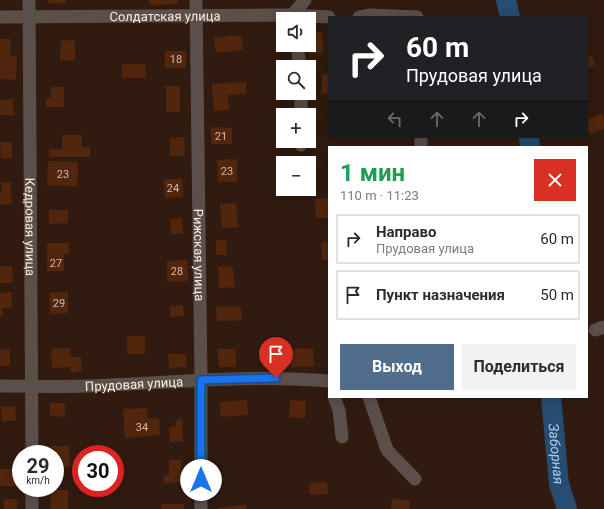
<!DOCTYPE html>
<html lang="ru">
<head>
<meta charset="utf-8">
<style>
  body { margin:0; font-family:Roboto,sans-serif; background:#f2f2f3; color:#2b2b33; height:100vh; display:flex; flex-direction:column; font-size:15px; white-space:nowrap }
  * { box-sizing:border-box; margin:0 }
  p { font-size:13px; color:#7c7c81 }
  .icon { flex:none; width:22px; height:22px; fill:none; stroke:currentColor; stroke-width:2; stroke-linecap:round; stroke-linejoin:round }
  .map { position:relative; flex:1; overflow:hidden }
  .panel { position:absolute; left:328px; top:146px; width:260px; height:252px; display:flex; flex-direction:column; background:#fff; border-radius:0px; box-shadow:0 2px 10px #0003 }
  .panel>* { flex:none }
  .guide { position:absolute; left:328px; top:16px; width:260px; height:122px; border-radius:0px; box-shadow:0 2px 10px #0003; background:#202124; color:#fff; overflow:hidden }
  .fabs { position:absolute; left:276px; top:12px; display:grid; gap:8px }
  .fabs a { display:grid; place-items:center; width:40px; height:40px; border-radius:0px; background:#fff; box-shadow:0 2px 10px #0003; font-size:20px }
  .speed { position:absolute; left:12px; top:445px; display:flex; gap:8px; font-size:20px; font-weight:700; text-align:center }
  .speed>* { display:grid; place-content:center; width:52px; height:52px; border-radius:50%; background:#fff; box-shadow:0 2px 10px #0003; line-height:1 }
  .speed small { font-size:10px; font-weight:400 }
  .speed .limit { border:6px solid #d22; background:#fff; color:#111 }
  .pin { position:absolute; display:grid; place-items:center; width:34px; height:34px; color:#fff; margin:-41px -17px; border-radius:50% 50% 50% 0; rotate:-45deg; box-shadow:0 0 4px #0007 }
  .pin .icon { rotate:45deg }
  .me { position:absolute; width:44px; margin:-22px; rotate:0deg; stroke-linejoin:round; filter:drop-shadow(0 0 3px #0008) }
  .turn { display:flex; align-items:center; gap:14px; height:84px; padding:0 12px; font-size:18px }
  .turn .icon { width:52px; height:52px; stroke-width:2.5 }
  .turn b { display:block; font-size:28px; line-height:34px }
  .lanes { display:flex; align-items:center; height:38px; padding:0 12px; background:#0003; justify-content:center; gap:20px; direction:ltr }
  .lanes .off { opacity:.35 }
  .round { display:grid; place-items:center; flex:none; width:42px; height:42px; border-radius:0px; background:#f2f2f3 }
  .summary { display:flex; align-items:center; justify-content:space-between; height:68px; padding:0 12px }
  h1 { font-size:24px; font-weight:700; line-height:30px; color:#1e9e55 }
  .button { display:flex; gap:8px; margin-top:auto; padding:8px 12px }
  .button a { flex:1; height:46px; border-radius:0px; background:#506d8c; color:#fff; font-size:16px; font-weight:700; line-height:46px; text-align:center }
  .button a+a { background:#f2f2f3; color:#2b2b33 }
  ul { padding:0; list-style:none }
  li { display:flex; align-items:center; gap:12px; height:50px; margin:0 8px 6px; padding:0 4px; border:2px solid #e1e1e2; border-radius:0px }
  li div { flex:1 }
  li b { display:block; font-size:15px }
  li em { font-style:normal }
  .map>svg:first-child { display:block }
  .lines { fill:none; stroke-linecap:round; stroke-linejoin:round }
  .river { stroke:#264d71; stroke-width:20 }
  .building { fill:#52260d }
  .minor { stroke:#5b4f4a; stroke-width:13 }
  .route-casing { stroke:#114b97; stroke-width:10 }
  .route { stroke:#1a73e8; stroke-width:7 }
  .labels { text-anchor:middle; stroke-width:4; stroke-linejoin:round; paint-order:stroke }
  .number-label { font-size:11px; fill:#d2baae }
  .street-label { font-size:13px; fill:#fcece4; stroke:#271207 }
  .water-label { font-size:14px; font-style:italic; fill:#abcff2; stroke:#271207 }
</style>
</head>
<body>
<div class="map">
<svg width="604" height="509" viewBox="0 0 604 509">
  <rect width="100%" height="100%" fill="#311b10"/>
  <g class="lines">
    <!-- river -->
    <g class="river">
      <path d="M 506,0 L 510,17"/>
      <path d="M 529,137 L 530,147"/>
      <path id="s1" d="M 551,397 L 559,484 L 567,509"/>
    </g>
  </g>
  <!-- building -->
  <g class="building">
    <path d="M 48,0 L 66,0 L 66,3 L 48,4 Z"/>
    <path d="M 149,0 L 178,0 L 178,4 L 149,5 Z"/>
    <path d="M 322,32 L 323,53 L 310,54 L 310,33 Z"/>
    <path d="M 241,35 L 243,50 L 216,53 L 214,38 Z"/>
    <path d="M 0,39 L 11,39 L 10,56 L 17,57 L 16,80 L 0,79 Z"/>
    <path d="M 61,40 L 75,41 L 75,61 L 60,60 Z"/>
    <rect x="165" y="51" width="21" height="17"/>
    <path d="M 592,56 L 595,65 L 587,68 L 587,58 Z"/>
    <path d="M 122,64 L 145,64 L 146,78 L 122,78 Z"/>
    <rect x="322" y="75" width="7" height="18"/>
    <path d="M 246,82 L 246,94 L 228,95 L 229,110 L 214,111 L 212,84 Z"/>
    <rect x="166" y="86" width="14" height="26"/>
    <path d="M 51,87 L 64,87 L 64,107 L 46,107 L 46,98 L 51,98 Z"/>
    <path d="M 13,99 L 14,115 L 0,115 L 0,100 Z"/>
    <path d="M 602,113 L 604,118 L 604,128 L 590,134 L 587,128 L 587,120 Z"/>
    <path d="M 211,127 L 232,128 L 232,144 L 211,144 Z"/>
    <path d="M 62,135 L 82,135 L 82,147 L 90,147 L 90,157 L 49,157 L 49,149 L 62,149 Z"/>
    <path d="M 184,137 L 185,156 L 170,156 L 170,138 Z"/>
    <path d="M 0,142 L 12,142 L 12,158 L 1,158 Z"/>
    <path d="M 237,159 L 237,182 L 218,182 L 217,160 Z"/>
    <path d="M 48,161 L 78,162 L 77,186 L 47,185 Z"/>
    <path d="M 164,179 L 182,179 L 183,197 L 165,198 Z"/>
    <path d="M 1,182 L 10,182 L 12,204 L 0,205 L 0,192 L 2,192 Z"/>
    <path d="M 329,198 L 329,218 L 316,218 L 315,199 Z"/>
    <path d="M 236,203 L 238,227 L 222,228 L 220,204 Z"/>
    <path d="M 49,210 L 68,210 L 68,223 L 49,224 Z"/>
    <path d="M 182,218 L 183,234 L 171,234 L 170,219 Z"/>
    <path d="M 216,240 L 226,240 L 227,255 L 216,255 Z"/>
    <path d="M 321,242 L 329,242 L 329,260 L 322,260 Z"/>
    <path d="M 47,243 L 69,243 L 69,254 L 64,254 L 64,271 L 47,271 Z"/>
    <path d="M 187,260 L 188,281 L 167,282 L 167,261 Z"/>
    <path d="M 0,266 L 12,266 L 13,283 L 0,283 Z"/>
    <path d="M 233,266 L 235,287 L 219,288 L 218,267 Z"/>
    <path d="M 11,292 L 12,308 L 2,308 L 3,316 L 0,316 L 0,293 Z"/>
    <path d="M 68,292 L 68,313 L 50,314 L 50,293 Z"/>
    <path d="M 183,305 L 184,316 L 170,317 L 170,306 Z"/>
    <path d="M 241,306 L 242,320 L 217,321 L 216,307 Z"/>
    <rect x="127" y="336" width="18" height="18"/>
    <path d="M 70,348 L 71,357 L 81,357 L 82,371 L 70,372 L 70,367 L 52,368 L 51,349 Z"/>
    <path d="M 313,348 L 314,366 L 291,367 L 290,349 Z"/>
    <path d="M 10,349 L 10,366 L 0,366 L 0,350 Z"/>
    <path d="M 218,349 L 235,349 L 236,367 L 219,367 Z"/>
    <path d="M 168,354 L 186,354 L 186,367 L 169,368 Z"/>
    <path d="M 247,400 L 248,415 L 221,417 L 220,402 Z"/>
    <path d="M 290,400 L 306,401 L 305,418 L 289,417 Z"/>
    <path d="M 50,403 L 65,403 L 65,417 L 50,416 Z"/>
    <path d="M 1,406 L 15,406 L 16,421 L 2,421 Z"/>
    <path d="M 147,408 L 148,419 L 159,418 L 160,435 L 125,438 L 123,409 Z"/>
    <path d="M 182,419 L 183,441 L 170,442 L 169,427 L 176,426 L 175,420 Z"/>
    <path d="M 51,446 L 69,446 L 70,467 L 55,467 L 55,454 L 51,454 Z"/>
    <path d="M 169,460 L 181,460 L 182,482 L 164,483 L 164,475 L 169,475 Z"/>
    <rect x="0" y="469" width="17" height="17"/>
    <path d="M 327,482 L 328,494 L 310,495 L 309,483 Z"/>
    <rect x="51" y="490" width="17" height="19"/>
    <rect x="4" y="499" width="13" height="10"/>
    <path d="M 392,499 L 410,500 L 409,509 L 391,509 Z"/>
    <rect x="161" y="504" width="23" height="5"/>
    <path d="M 246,505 L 247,509 L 218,509 L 218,508 Z"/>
  </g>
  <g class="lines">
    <!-- minor -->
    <g class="minor">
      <path id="s2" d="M 29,0 L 32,454"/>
      <path id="s3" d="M 196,0 L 201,380 L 201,509"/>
      <path id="s4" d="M 0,17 L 292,15 L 329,17"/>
      <path d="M 359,17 L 369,15 L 417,17"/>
      <path d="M 293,19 L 292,15 L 305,0"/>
      <path d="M 297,45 L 300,67"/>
      <path d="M 301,93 L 301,115"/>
      <path d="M 301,141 L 301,145"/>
      <path d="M 421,147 L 421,137"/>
      <path d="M 595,330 L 604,327"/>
      <path id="s5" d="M 0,386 C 29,386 59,387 88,386 C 169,383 249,374 329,381"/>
      <path d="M 334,397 L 339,410 L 342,437"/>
      <path d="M 369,397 L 387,450 L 415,479"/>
      <path d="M 32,488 L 32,509"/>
    </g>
  </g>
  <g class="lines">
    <!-- route casing -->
    <g class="route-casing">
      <path id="route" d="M 201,480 L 201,380 L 276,378"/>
    </g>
    <!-- route -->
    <use href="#route" class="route"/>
  </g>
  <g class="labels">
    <!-- number labels -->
    <g class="number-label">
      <text x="176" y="63">18</text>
      <text x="221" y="140">21</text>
      <text x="227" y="175">23</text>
      <text x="63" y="178">23</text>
      <text x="173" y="192">24</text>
      <text x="56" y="267">27</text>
      <text x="177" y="275">28</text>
      <text x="59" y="307">29</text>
      <text x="142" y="431">34</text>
    </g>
    <!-- street labels -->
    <g class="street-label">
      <text dy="5" stroke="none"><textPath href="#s4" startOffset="165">Солдатская улица</textPath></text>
      <text dy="5" stroke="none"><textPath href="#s2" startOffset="227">Кедровая улица</textPath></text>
      <text dy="5" stroke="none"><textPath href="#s3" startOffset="255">Рижская улица</textPath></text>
      <text dy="5" stroke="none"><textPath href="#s5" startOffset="134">Прудовая улица</textPath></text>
    </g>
    <!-- water labels -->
    <g class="water-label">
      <text dy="5" stroke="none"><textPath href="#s1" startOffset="57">Заборная</textPath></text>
    </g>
  </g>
</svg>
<div class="fabs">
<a><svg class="icon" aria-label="sound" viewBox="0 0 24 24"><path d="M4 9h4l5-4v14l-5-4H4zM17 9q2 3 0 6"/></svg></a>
<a><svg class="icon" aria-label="search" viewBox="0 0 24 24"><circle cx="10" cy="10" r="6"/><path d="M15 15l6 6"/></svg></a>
<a>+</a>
<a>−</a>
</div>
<div class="speed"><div>29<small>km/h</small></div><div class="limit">30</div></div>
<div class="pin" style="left:276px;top:378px;background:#d93025"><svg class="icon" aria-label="arrive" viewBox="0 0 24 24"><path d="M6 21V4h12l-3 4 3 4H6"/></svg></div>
<svg class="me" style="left:201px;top:480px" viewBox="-20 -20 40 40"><circle r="19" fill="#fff"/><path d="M0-13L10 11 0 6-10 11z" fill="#1a73e8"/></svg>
<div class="guide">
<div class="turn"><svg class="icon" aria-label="right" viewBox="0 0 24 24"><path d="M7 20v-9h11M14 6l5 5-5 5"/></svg><div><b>60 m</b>Прудовая улица</div></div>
<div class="lanes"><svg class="icon off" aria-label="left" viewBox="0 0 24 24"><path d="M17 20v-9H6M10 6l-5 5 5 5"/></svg><svg class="icon off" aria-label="ahead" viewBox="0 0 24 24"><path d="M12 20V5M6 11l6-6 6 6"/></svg><svg class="icon off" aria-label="ahead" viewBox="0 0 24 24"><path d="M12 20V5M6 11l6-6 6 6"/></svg><svg class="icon" aria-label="right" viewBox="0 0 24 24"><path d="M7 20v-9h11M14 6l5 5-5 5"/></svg></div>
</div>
<section class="panel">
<div class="summary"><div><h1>1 мин</h1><p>110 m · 11:23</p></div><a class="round" style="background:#d93025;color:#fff"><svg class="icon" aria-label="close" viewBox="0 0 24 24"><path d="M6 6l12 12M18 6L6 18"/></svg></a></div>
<ul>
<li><svg class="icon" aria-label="right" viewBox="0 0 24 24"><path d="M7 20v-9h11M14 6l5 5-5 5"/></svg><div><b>Направо</b><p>Прудовая улица</p></div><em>60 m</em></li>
<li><svg class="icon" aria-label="arrive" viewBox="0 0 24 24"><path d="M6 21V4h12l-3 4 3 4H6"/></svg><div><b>Пункт назначения</b></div><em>50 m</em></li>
</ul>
<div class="button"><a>Выход</a><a>Поделиться</a></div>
</section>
</div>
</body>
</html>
